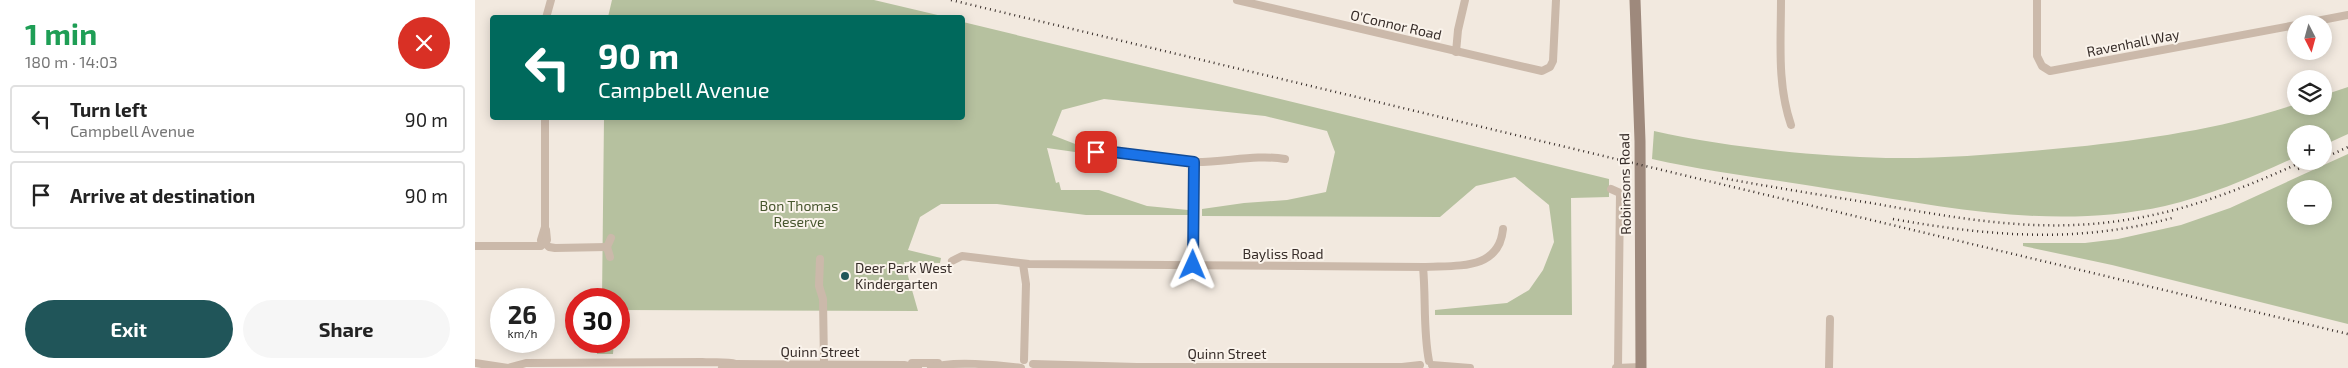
<!DOCTYPE html>
<html lang="en">
<head>
<meta charset="utf-8">
<style>
  body { margin:0; font-family:"Exo 2",sans-serif; background:#f6f6f6; color:#222; height:100vh; display:flex; flex-direction:column; font-size:19px; white-space:nowrap }
  * { box-sizing:border-box; margin:0 }
  p { font-size:16px; color:#767676 }
  .icon { flex:none; width:28px; height:28px; fill:none; stroke:currentColor; stroke-width:2; stroke-linecap:round; stroke-linejoin:round }
  .map { position:relative; flex:1; overflow:hidden }
  .sheet { display:flex; flex-direction:column; background:#fff; width:475px }
  .sheet>* { flex:none }
  .guide { position:absolute; left:15px; top:15px; width:475px; height:105px; border-radius:5px; box-shadow:0 2px 12px #0003; background:#00695c; color:#fff; overflow:hidden }
  .needle { width:32px; rotate:174deg }
  .buttons { position:absolute; left:1812px; top:15px; display:grid; gap:10px }
  .buttons a { display:grid; place-items:center; width:45px; height:45px; border-radius:50%; background:#fff; box-shadow:0 2px 12px #0003; font-size:25px }
  .speed { position:absolute; left:15px; top:288px; display:flex; gap:10px; font-size:25px; font-weight:700; text-align:center }
  .speed>* { display:grid; place-content:center; width:65px; height:65px; border-radius:50%; background:#fff; box-shadow:0 2px 12px #0003; line-height:1 }
  .speed small { font-size:12px; font-weight:400 }
  .speed .limit { border:8px solid #d22; background:#fff; color:#111 }
  .pin { position:absolute; display:grid; place-items:center; width:42px; height:42px; color:#fff; margin:-21px; border-radius:10px; box-shadow:0 2px 8px #0006 }
  .me { position:absolute; width:55px; margin:-28px; rotate:1deg; stroke-linejoin:round; filter:drop-shadow(0 0 4px #0008) }
  .turn { display:flex; align-items:center; gap:18px; height:105px; padding:0 25px; font-size:22px }
  .turn .icon { width:65px; height:65px; stroke-width:2.5 }
  .turn b { display:block; font-size:35px; line-height:42px }
  .round { display:grid; place-items:center; flex:none; width:52px; height:52px; border-radius:26px; background:#f6f6f6 }
  .headline { display:flex; align-items:center; justify-content:space-between; height:85px; padding:0 25px }
  h1 { font-size:30px; font-weight:700; line-height:38px; color:#1e9e55 }
  .button { display:flex; gap:10px; margin-top:auto; padding:10px 25px }
  .button a { flex:1; height:58px; border-radius:30px; background:#205559; color:#fff; font-size:20px; font-weight:700; line-height:58px; text-align:center }
  .button a+a { background:#f6f6f6; color:#222 }
  ul { padding:0; list-style:none }
  li { display:flex; align-items:center; gap:15px; height:68px; margin:0 10px 8px; padding:0 15px; border:2px solid #e0e0e0; border-radius:5px }
  li div { flex:1 }
  li b { display:block; font-size:19px }
  li em { font-style:normal }
  main { display:flex; flex:1; min-height:0 }
  .map>svg:first-child { display:block }
  .green { fill:#b6c19f; fill-rule:evenodd }
  .lines { fill:none; stroke-linecap:round; stroke-linejoin:round }
  .street { stroke:#cbb9aa; stroke-width:8 }
  .secondary { stroke:#9e897c; stroke-width:11 }
  .rail { stroke:#382e2a; stroke-width:2.5; stroke-dasharray:1 4; stroke-linecap:butt }
  .route-casing { stroke:#114b97; stroke-width:12 }
  .route { stroke:#1a73e8; stroke-width:9 }
  .poi-dot { fill:#205559; stroke:#faf3eb; stroke-width:2 }
  .labels { text-anchor:middle; stroke-width:4; stroke-linejoin:round; paint-order:stroke }
  .street-label { font-size:14px; fill:#382e2a; stroke:#faf3eb }
  .park-label { font-size:14px; fill:#47562e; stroke:#faf3eb }
  .poi-label { font-size:14px; fill:#382e2a; stroke:#faf3eb; text-anchor:start }
</style>
</head>
<body>
<main>
<section class="sheet">
<div class="headline"><div><h1>1 min</h1><p>180 m · 14:03</p></div><a class="round" style="background:#d93025;color:#fff"><svg class="icon" aria-label="close" viewBox="0 0 24 24"><path d="M6 6l12 12M18 6L6 18"/></svg></a></div>
<ul>
<li><svg class="icon" aria-label="left" viewBox="0 0 24 24"><path d="M17 20v-9H6M10 6l-5 5 5 5"/></svg><div><b>Turn left</b><p>Campbell Avenue</p></div><em>90 m</em></li>
<li><svg class="icon" aria-label="arrive" viewBox="0 0 24 24"><path d="M6 21V4h12l-3 4 3 4H6"/></svg><div><b>Arrive at destination</b></div><em>90 m</em></li>
</ul>
<div class="button"><a>Exit</a><a>Share</a></div>
</section>
<div class="map">
<svg width="1873" height="368" viewBox="0 0 1873 368">
  <rect width="100%" height="100%" fill="#f2e9df"/>
  <!-- green -->
  <g class="green">
    <path d="M 137,0 L 399,0 L 471,17 L 133,17 Z"/>
    <path d="M 488,22 L 1134,179 L 1134,197 L 1096,198 L 1097,315 L 960,315 L 960,310 L 1032,303 L 1054,290 L 1068,270 L 1079,242 L 1074,205 L 1040,177 L 1001,186 L 965,217 L 727,216 L 727,209 L 769,203 L 812,200 L 851,192 L 860,152 L 852,131 L 790,116 L 629,99 L 587,110 L 577,135 L 608,147 L 607,153 L 572,148 L 581,183 L 584,182 L 586,190 L 624,190 L 672,206 L 713,210 L 713,215 L 611,215 L 522,204 L 466,204 L 445,217 L 433,250 L 466,258 L 465,263 L 429,262 L 443,311 L 144,310 L 144,299 L 127,299 L 129,118 L 488,118 Z"/>
    <path d="M 1873,87 L 1873,134 L 1849,145 L 1849,134 L 1821,134 L 1821,157 C 1779,176 1735,196 1690,206 C 1580,230 1477,208 1368,191 C 1304,180 1240,173 1177,159 L 1179,131 C 1251,147 1337,156 1411,158 C 1474,159 1537,153 1599,147 C 1674,139 1750,128 1821,104 L 1821,106 L 1849,106 L 1849,95 Z"/>
    <path d="M 1873,154 L 1873,324 L 1637,265 L 1548,246 L 1548,243 L 1610,243 L 1643,239 L 1706,225 L 1755,208 ZM 1821,189 L 1849,189 L 1849,216 L 1821,216 Z"/>
    <path d="M 121,341 L 139,341 L 138,354 L 122,354 Z"/>
  </g>
  <g class="lines">
    <!-- street -->
    <g class="street">
      <path d="M 762,0 L 1067,71 L 1075,67 L 1078,61 L 1081,0"/>
      <path d="M 1306,0 C 1306,42 1302,84 1316,125"/>
      <path d="M 1562,0 L 1562,56 L 1567,66 L 1575,71 L 1821,25"/>
      <path d="M 71,18 L 76,0"/>
      <path d="M 1826,24 L 1873,15"/>
      <path d="M 981,52 L 983,30 L 990,0"/>
      <path d="M 621,152 C 647,148 688,161 717,162 C 748,163 780,154 810,159"/>
      <path d="M 1136,189 L 1145,193 L 1143,368"/>
      <path d="M 66,240 L 70,227 L 70,118"/>
      <path d="M 67,240 L 74,247 L 80,248 L 132,247"/>
      <path d="M 0,246 L 66,246 L 72,240 L 71,230"/>
      <path d="M 135,257 L 132,247 L 136,238"/>
      <path d="M 345,259 L 344,286 L 348,299 L 349,364"/>
      <path d="M 477,261 L 487,256 L 554,264 L 948,267 C 982,265 1024,271 1028,229"/>
      <path d="M 548,264 L 551,284 L 549,360"/>
      <path d="M 718,265 L 719,162"/>
      <path d="M 948,267 C 951,298 948,331 954,361"/>
      <path d="M 0,363 L 33,368 L 51,363 L 227,362 C 237,363 251,361 261,364"/>
      <path d="M 437,363 L 463,363"/>
      <path d="M 558,364 L 662,367 L 927,367 L 945,365"/>
      <path d="M 957,365 L 995,368"/>
      <path d="M 247,368 L 261,364 L 429,365 L 443,368"/>
      <path d="M 456,368 C 475,360 525,365 546,368"/>
      <path d="M 1141,368 L 1166,367"/>
      <path d="M 1354,368 L 1355,319"/>
    </g>
    <!-- secondary -->
    <path class="secondary" d="M 1160,0 L 1165,141 L 1166,368"/>
    <!-- rail -->
    <g class="rail">
      <path d="M 476,0 L 1873,334"/>
      <path d="M 1849,158 L 1873,147"/>
      <path d="M 1823,169 L 1841,161"/>
      <path d="M 1247,178 C 1296,187 1346,195 1396,203 C 1481,218 1564,234 1650,220 C 1713,211 1771,187 1829,161"/>
      <path d="M 1418,219 C 1514,236 1601,244 1697,218"/>
    </g>
  </g>
  <g class="lines">
    <!-- route casing -->
    <g class="route-casing">
      <path id="route" d="M 621,152 L 638,152 L 719,162 L 718,265"/>
    </g>
    <!-- route -->
    <use href="#route" class="route"/>
  </g>
  <!-- markers -->
  <circle class="poi-dot" cx="370" cy="276" r="5"/>
  <g class="labels">
    <!-- street labels -->
    <g class="street-label">
      <text transform="translate(921 25) rotate(13)" y="5">O'Connor Road</text>
      <text transform="translate(1658 43) rotate(-11)" y="5">Ravenhall Way</text>
      <text transform="translate(1150 184) rotate(-91)" y="5">Robinsons Road</text>
      <text x="808" y="259">Bayliss Road</text>
      <text x="345" y="357">Quinn Street</text>
      <text x="752" y="359">Quinn Street</text>
    </g>
    <!-- park labels -->
    <g class="park-label">
      <text x="324" y="211">Bon Thomas<tspan x="324" dy="16">Reserve</tspan></text>
    </g>
    <!-- poi labels -->
    <g class="poi-label">
      <text x="380" y="273">Deer Park West<tspan x="380" dy="16">Kindergarten</tspan></text>
    </g>
  </g>
</svg>
<div class="buttons">
<a><svg class="needle" viewBox="-14 -14 28 28"><path d="M0-13l5 13h-10z" fill="#e53935"/><path d="M0 13l5-13h-10z" fill="#767676"/></svg></a>
<a><svg class="icon" aria-label="layers" viewBox="0 0 24 24"><path d="M12 4l9 5-9 5-9-5zM3 14l9 5 9-5"/></svg></a>
<a>+</a>
<a>−</a>
</div>
<div class="speed"><div>26<small>km/h</small></div><div class="limit">30</div></div>
<div class="pin" style="left:621px;top:152px;background:#d93025"><svg class="icon" aria-label="arrive" viewBox="0 0 24 24"><path d="M6 21V4h12l-3 4 3 4H6"/></svg></div>
<svg class="me" style="left:718px;top:265px" viewBox="-20 -20 40 40"><path d="M0-17L14 15 0 8-14 15z" fill="#1a73e8" stroke="#fff" stroke-width="4"/></svg>
<div class="guide">
<div class="turn"><svg class="icon" aria-label="left" viewBox="0 0 24 24"><path d="M17 20v-9H6M10 6l-5 5 5 5"/></svg><div><b>90 m</b>Campbell Avenue</div></div>
</div>
</div>
</main>
</body>
</html>
